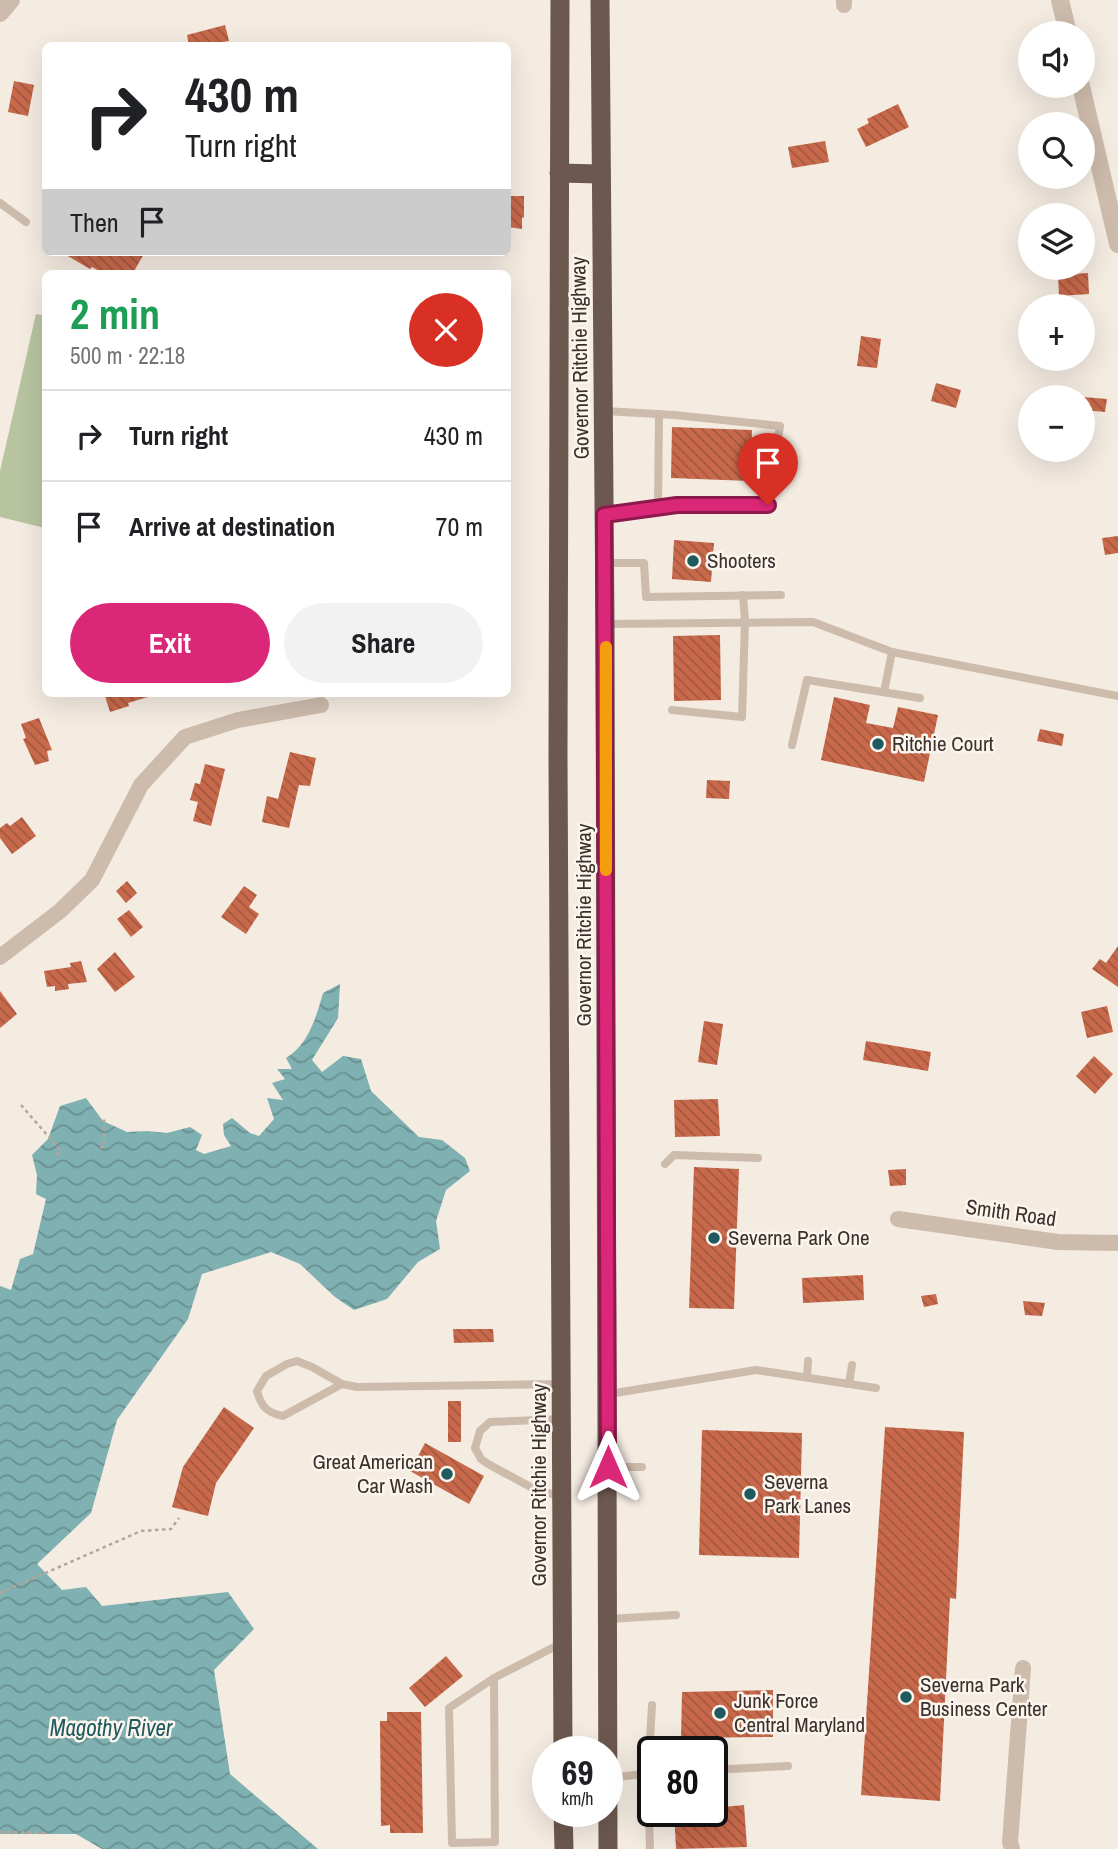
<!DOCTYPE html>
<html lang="en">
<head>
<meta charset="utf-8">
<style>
  body { margin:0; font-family:"Archivo Narrow",sans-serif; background:#f2f2f2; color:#202124; height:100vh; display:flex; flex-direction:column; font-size:26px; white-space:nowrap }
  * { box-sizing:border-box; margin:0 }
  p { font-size:23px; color:#757577 }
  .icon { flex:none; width:38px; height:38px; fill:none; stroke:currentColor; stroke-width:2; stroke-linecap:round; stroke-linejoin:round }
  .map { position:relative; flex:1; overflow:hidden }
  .sheet { position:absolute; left:42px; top:270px; width:469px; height:427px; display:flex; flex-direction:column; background:#fff; border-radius:10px; box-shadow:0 7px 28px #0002 }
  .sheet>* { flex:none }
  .banner { position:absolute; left:42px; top:42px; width:469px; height:214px; border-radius:10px; box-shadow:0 7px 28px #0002; background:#fff; color:#202124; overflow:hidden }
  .fabs { position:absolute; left:1018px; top:21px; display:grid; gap:14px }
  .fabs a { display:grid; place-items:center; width:77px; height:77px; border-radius:50%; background:#fff; box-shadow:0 7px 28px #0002; font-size:35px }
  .speed { position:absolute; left:532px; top:1736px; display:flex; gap:14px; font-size:35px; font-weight:700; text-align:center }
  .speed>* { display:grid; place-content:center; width:91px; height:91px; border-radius:50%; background:#fff; box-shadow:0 7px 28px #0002; line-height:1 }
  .speed small { font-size:18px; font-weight:400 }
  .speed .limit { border:4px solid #111; border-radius:10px; background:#fff; color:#111 }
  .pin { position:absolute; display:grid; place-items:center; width:60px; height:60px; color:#fff; margin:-72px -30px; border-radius:50% 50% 50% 0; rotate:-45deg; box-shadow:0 0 7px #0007 }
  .pin .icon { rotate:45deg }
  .me { position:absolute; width:77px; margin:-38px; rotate:0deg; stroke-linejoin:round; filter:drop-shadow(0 0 5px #0008) }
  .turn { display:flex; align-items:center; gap:24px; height:147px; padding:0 28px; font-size:32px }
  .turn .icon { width:91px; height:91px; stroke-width:2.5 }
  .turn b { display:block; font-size:49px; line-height:60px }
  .then { display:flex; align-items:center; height:66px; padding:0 28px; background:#0003; gap:14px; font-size:26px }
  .round { display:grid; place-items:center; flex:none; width:74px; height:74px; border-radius:37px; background:#f2f2f2 }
  .head { display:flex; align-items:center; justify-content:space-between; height:119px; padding:0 28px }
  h1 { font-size:42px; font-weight:800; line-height:52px; color:#1e9e55 }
  .primary-button { display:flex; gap:14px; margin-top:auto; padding:14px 28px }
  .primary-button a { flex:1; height:80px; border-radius:42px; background:#db2777; color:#fff; font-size:28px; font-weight:800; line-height:80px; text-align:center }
  .primary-button a+a { background:#f2f2f2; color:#202124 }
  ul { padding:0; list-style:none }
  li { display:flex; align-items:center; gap:21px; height:91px; padding:0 28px; border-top:2px solid #e0e0e0 }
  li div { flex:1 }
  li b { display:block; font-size:26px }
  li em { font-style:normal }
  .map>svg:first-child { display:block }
  .pitch { fill:#b8c4a0 }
  .water { fill:url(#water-waves) }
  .building { fill:url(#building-back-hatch) }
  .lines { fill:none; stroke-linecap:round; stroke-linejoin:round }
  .path { stroke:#b9a596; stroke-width:2.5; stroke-dasharray:3.5 3.5; stroke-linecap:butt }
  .service { stroke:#cdbbac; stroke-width:8 }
  .minor { stroke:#cdbbac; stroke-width:16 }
  .tertiary { stroke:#cdbbac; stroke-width:18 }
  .trunk { stroke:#6c584f; stroke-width:19 }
  .route-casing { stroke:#8e194d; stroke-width:18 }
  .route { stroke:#db2777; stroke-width:12 }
  .slow { stroke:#f59e0b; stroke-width:12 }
  .poi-dot { fill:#1f5a5e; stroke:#fbf5ee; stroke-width:2.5 }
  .labels { text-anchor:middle; stroke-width:5; stroke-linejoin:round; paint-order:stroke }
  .street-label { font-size:21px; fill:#3b302b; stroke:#fbf5ee }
  .poi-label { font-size:21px; fill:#3b302b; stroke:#fbf5ee; text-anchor:start }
  .water-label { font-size:23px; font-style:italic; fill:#1f5a5e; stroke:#fbf5ee }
</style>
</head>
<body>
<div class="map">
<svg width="1118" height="1849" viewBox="0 0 1118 1849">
  <defs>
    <pattern id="water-waves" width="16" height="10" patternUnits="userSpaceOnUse" patternTransform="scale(1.75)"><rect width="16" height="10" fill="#7fb0b2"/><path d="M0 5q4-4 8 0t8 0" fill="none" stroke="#699091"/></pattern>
    <pattern id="building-back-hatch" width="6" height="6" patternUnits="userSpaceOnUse" patternTransform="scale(1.75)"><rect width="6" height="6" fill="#c8694b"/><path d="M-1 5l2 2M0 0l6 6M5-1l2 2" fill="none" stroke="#a4573f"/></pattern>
  </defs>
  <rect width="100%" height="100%" fill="#f4ebe1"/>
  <!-- pitch -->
  <path class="pitch" d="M 36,314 L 46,316 L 45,528 L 0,517 L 0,471 Z"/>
  <!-- water -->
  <path class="water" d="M 340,984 L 338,1018 L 312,1060 L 322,1072 L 343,1056 L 361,1059 L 371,1091 L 419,1137 L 442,1140 L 465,1158 L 470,1171 L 446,1190 L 436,1221 L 440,1249 L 418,1262 L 387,1299 L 354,1310 L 335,1297 L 300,1264 L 271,1252 L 202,1274 L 188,1319 L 117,1420 L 91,1513 L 37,1564 L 62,1590 L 86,1587 L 102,1606 L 228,1592 L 254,1629 L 214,1670 L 230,1774 L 318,1849 L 102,1849 L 76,1834 L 0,1834 L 0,1286 L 11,1290 L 20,1259 L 33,1254 L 46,1199 L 36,1194 L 37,1175 L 32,1155 L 48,1139 L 60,1106 L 86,1098 L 103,1121 L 127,1132 L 147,1131 L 167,1133 L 190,1127 L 202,1135 L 196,1150 L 204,1154 L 231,1146 L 224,1135 L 223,1124 L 232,1118 L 250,1133 L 259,1136 L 274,1119 L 267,1098 L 283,1100 L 272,1083 L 285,1079 L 277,1069 L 292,1069 L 286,1058 C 308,1045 316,1018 323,993 Z"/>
  <!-- building -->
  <g class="building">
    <path d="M 225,25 L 229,41 L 223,42 L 224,46 L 189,46 L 187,35 Z"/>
    <path d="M 14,81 L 34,85 L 28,116 L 8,112 Z"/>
    <path d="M 898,104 L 909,127 L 866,147 L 857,129 L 869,123 L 867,119 Z"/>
    <path d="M 825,141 L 829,162 L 792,168 L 788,147 Z"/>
    <path d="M 508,196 L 524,196 L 524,218 L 522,217 L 522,229 L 508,227 Z"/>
    <path d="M 61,252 L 145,252 L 133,273 L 103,273 L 92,267 L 90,269 Z"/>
    <path d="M 1088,273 L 1089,294 L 1059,296 L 1058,275 Z"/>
    <path d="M 861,336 L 881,339 L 877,368 L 857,366 Z"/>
    <path d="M 936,383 L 961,390 L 956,408 L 931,401 Z"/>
    <path d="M 1083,397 L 1107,399 L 1105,412 L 1083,410 Z"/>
    <path d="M 672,427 L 752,430 L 750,481 L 671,478 Z"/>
    <path d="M 1118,536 L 1118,553 L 1105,555 L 1102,538 Z"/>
    <path d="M 674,540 L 714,543 L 711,582 L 672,579 Z"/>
    <path d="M 720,635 L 721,700 L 674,701 L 673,636 Z"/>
    <path d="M 104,693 L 150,693 L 151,696 L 128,703 L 129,706 L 110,712 Z"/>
    <path d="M 834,697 L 870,705 L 866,723 L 893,728 L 898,707 L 938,715 L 924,782 L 821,760 Z"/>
    <path d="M 39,718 L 52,750 L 47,751 L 49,761 L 35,765 L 23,739 L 26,738 L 21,724 Z"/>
    <path d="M 1040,729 L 1064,734 L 1062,746 L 1037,741 Z"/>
    <path d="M 290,752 L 316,758 L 310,786 L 299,785 L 289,828 L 262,822 L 267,796 L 278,799 Z"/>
    <path d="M 205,764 L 225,769 L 211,826 L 193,821 L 198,802 L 190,800 L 195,783 L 200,784 Z"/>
    <path d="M 707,780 L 730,781 L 729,799 L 706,798 Z"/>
    <path d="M 22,817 L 36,836 L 12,854 L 0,838 L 0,828 L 7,823 L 10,826 Z"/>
    <path d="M 127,881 L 137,893 L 126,903 L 116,891 Z"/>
    <path d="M 244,886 L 257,895 L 249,907 L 259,914 L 246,934 L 221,917 Z"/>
    <path d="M 129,910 L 143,927 L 131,937 L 117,919 Z"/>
    <path d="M 1118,946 L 1118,987 L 1092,969 L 1100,959 L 1106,963 Z"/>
    <path d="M 115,952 L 135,977 L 115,992 L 97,969 Z"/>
    <path d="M 81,961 L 87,982 L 68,984 L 69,989 L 55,991 L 55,986 L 47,987 L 44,971 L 71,967 L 70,963 Z"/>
    <path d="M 0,991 L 17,1014 L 0,1028 Z"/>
    <path d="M 1107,1006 L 1113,1032 L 1087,1038 L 1081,1012 Z"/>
    <path d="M 704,1021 L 723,1024 L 717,1065 L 698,1062 Z"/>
    <path d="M 866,1041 L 931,1052 L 928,1071 L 863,1060 Z"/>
    <path d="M 1094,1056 L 1113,1074 L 1095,1094 L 1076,1076 Z"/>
    <path d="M 718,1099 L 720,1136 L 675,1137 L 674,1100 Z"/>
    <path d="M 694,1167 L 739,1169 L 734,1309 L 689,1308 Z"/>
    <path d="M 906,1169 L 906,1185 L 890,1186 L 888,1170 Z"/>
    <path d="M 863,1275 L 864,1300 L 803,1303 L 802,1278 Z"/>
    <path d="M 936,1294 L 938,1304 L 924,1307 L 921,1296 Z"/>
    <path d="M 1023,1301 L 1045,1303 L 1042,1316 L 1025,1315 Z"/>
    <path d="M 453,1329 L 493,1329 L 494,1342 L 454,1343 Z"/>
    <rect x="448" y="1401" width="13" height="41"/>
    <path d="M 224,1407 L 254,1428 L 216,1483 L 208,1516 L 172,1507 L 183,1467 Z"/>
    <path d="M 885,1427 L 964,1432 L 956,1599 L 950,1598 L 940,1801 L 861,1795 Z"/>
    <path d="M 702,1430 L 802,1433 L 799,1558 L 699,1555 Z"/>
    <path d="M 425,1443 L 484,1476 L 469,1504 L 410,1471 Z"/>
    <path d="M 446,1656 L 463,1676 L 425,1707 L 409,1688 Z"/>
    <path d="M 773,1690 L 773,1737 L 681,1738 L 682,1692 Z"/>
    <path d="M 387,1712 L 421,1712 L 423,1833 L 390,1833 L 390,1825 L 381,1826 L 380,1721 L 387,1721 Z"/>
    <path d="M 744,1805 L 747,1847 L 676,1849 L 674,1811 L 712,1811 L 712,1808 Z"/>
  </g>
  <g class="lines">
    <!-- path -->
    <g class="path">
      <path d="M 21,1105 L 61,1151 L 56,1155"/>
      <path d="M 100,1147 L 104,1147 L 104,1118"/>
      <path d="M 0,1593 L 141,1531 L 171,1529 L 179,1518"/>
      <path d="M 0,1832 L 48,1833"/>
    </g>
    <!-- service -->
    <g class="service">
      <path d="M 0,203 L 26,222"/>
      <path d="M 658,508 L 659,414"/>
      <path d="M 604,515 L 677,505 L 767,505 L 780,426 L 674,415 L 605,411"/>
      <path d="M 605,563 L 644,563 L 646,597 L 781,595"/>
      <path d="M 606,624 L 813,622 L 892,652 L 1118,696"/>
      <path d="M 884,692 L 892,652"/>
      <path d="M 672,710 L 742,717 L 745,621 L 743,595"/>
      <path d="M 792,745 L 807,680 L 920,698"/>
      <path d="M 665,1164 L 674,1155 L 758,1158"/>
      <path d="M 807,1377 L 808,1361"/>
      <path d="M 342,1384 L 283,1416 C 267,1413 261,1406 257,1391 L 266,1376 L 287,1364 L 297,1361 L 312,1367 L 342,1384 L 357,1387 L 561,1384"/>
      <path d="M 849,1384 L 852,1365"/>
      <path d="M 609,1394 L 756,1370 L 876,1388"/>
      <path d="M 560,1419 L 490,1422 L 480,1431 L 475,1448 L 481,1459 L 488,1464 L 538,1491 L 562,1496"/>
      <path d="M 608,1467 L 642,1467"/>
      <path d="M 608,1619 L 676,1615"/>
      <path d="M 494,1678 L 495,1842 L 452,1843 L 449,1708 L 494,1678 L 560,1644"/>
      <path d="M 712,1770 L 788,1766"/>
      <path d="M 608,1778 L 653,1773"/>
      <path d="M 650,1849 L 648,1774 L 652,1705"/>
    </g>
    <!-- minor -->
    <g class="minor">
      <path d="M 844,5 L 844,0"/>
      <path d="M 0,957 L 60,911 L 92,880 L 141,785 L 185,737 L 238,720 L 321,705"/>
      <path d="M 898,1219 L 1058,1242 L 1118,1243"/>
      <path d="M 1012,1849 L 1010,1842 L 1023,1668"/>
    </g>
    <!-- tertiary -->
    <g class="tertiary">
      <path d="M 1060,0 L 1068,33"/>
      <path d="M 0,13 L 11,0"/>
      <path d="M 1081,86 L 1118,244"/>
    </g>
    <!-- trunk -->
    <g class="trunk">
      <path d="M 560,0 L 558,758 L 563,1752"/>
      <path d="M 600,0 L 605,624 L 608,1849"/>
      <path d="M 559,173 L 601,174"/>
      <path d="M 563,1811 L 564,1849"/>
    </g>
  </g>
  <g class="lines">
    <!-- route casing -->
    <g class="route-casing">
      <path id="route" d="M 608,1467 L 604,515 L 677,505 L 768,505"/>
    </g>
    <!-- route -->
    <use href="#route" class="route"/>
    <!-- slow -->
    <path class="slow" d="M 606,647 L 606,870"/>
  </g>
  <!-- markers -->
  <g class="poi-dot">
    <circle cx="693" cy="561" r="7"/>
    <circle cx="878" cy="744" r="7"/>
    <circle cx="714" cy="1238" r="7"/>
    <circle cx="447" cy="1474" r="7"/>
    <circle cx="750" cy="1494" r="7"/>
    <circle cx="906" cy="1697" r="7"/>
    <circle cx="720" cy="1713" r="7"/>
  </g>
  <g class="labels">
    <!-- street labels -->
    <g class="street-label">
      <text transform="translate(580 358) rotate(-91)" y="7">Governor Ritchie Highway</text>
      <text transform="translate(584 925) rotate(-90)" y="7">Governor Ritchie Highway</text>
      <text transform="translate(1011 1213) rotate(8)" y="7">Smith Road</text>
      <text transform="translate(539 1485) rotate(-90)" y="7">Governor Ritchie Highway</text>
    </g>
    <!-- poi labels -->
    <g class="poi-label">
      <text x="707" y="568">Shooters</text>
      <text x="892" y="751">Ritchie Court</text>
      <text x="728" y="1245">Severna Park One</text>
      <text x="433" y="1469" text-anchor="end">Great American<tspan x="433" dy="24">Car Wash</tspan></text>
      <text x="764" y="1489">Severna<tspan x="764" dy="24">Park Lanes</tspan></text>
      <text x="920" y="1692">Severna Park<tspan x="920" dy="24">Business Center</tspan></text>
      <text x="734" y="1708">Junk Force<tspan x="734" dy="24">Central Maryland</tspan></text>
    </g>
    <!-- water labels -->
    <g class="water-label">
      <text x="111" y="1736">Magothy River</text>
    </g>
  </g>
</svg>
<div class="fabs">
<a><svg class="icon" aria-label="sound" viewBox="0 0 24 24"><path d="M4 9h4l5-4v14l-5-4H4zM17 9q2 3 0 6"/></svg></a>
<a><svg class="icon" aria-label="search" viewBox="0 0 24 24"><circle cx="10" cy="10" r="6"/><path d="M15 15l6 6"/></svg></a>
<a><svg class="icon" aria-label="layers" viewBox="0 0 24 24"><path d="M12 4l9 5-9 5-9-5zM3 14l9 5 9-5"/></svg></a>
<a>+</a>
<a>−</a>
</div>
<div class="speed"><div>69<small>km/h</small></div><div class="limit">80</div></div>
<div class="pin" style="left:768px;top:505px;background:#d93025"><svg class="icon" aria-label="arrive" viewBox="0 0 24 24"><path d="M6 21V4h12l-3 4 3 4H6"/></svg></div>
<svg class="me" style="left:608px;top:1467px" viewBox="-20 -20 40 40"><path d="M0-17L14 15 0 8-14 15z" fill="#db2777" stroke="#fff" stroke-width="4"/></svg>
<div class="banner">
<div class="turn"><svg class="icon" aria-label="right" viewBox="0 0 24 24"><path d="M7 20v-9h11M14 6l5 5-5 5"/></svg><div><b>430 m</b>Turn right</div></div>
<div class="then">Then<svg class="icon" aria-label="arrive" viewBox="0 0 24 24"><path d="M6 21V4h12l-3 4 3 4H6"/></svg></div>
</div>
<section class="sheet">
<div class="head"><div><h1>2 min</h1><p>500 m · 22:18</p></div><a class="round" style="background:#d93025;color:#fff"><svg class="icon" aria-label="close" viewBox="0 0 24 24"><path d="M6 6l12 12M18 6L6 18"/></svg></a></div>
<ul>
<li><svg class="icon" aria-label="right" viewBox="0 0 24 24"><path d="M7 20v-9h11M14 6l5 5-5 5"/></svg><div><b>Turn right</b></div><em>430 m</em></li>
<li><svg class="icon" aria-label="arrive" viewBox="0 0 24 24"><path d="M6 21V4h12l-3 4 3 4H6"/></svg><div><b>Arrive at destination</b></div><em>70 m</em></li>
</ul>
<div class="primary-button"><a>Exit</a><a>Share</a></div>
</section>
</div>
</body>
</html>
